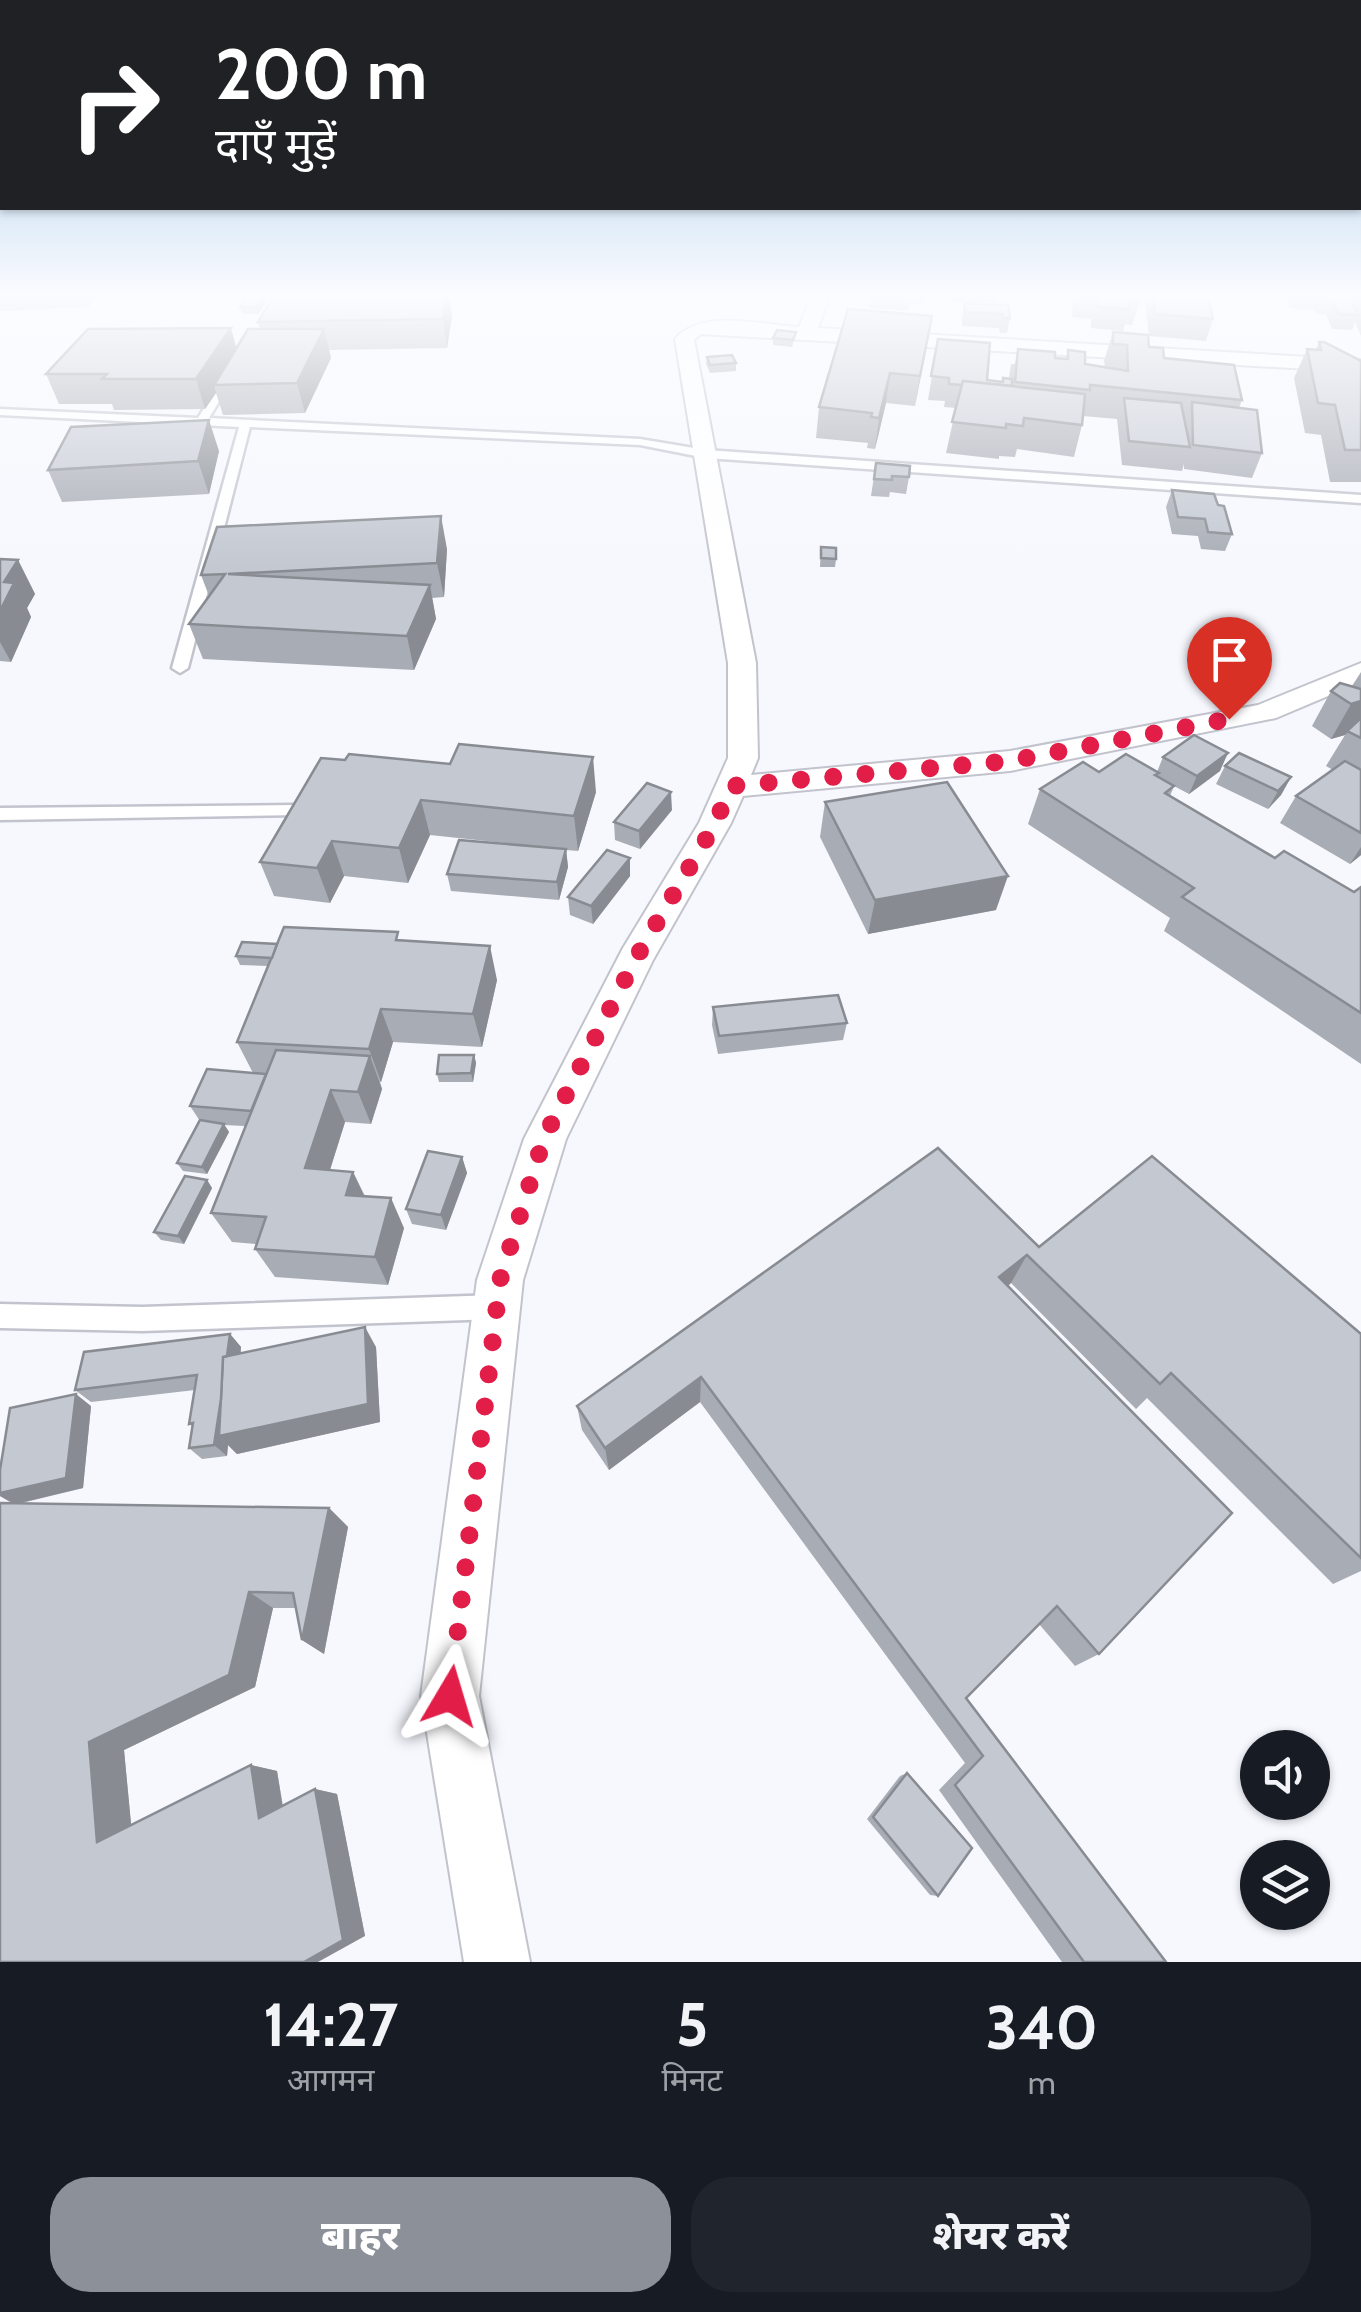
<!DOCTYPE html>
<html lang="hi">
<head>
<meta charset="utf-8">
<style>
  body { margin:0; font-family:Cabin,"Noto Sans Devanagari",sans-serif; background:#20242c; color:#f1f3f6; height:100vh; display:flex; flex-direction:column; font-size:38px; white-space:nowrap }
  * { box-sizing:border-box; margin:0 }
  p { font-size:32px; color:#9ea1a6 }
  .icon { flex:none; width:55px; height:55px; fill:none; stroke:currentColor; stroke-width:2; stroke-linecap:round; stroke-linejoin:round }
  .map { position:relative; height:1962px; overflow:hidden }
  .side { display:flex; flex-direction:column; background:#171b24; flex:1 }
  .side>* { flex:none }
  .guide { position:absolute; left:0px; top:0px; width:1362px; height:210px; box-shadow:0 2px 8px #0004; background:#202124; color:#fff; overflow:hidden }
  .buttons { position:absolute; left:1240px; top:1730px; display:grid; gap:20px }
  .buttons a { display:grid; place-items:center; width:90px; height:90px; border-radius:50%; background:#171b24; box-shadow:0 2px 8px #0004; font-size:50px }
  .pin { position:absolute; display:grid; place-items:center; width:85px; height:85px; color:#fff; margin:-102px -42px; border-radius:50% 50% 50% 0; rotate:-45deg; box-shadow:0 0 10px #0007 }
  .pin .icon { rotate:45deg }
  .me { position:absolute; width:110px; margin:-55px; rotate:7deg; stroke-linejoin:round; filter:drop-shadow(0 0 8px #0008) }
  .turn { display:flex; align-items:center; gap:35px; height:210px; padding:0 50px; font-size:45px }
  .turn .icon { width:130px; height:130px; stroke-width:2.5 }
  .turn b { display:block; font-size:70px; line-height:85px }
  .eta { display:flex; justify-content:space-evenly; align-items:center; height:170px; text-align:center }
  .eta b { font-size:60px; font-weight:800; line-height:70px }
  .action { display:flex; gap:20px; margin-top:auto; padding:20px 50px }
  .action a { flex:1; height:115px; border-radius:40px; background:#8c9099; color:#fff; font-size:40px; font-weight:800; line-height:115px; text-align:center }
  .action a+a { background:#20242c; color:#f1f3f6 }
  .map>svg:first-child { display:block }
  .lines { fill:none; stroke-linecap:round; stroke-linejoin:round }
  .service-casing { stroke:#c2c3cd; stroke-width:5 }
  .minor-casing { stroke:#c2c3cd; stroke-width:4 }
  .service { fill:#fff; fill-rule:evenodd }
  .minor { fill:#fff; fill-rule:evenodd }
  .wall { fill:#a8acb4 }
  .shaded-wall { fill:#888c92 }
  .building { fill:#c3c8d1; stroke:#888c92; stroke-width:2.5 }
  .route { stroke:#e11d48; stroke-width:18; stroke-dasharray:0 32.4 }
</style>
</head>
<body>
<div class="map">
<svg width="1361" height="1962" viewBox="0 0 1361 1962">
  <rect width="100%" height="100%" fill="#f7f8fe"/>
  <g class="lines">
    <!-- service casing -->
    <g class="service-casing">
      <g id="service">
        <path d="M 230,372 L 235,375 L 209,418 L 640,439 L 706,450 L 1361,495 L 1361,503 L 706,458 L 640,445 L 250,427 L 188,668 L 180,673 L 172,668 L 239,427 L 0,415 L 0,409 L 198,418 L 226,373 Z"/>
        <path d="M 295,805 L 301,807 L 304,811 L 301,815 L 0,820 L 0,808 Z"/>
        <path d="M 497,1295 L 506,1298 L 510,1307 L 506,1316 L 497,1319 L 142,1331 L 0,1328 L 0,1304 L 142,1307 Z"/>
      </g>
    </g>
    <!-- minor casing -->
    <g class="minor-casing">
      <path id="minor" d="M 812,294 L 830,294 L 818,328 L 1361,360 L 1361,372 L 701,334 L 694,340 L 756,663 L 758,758 L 751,775 L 1010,751 L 1258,705 L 1361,663 L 1361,682 L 1276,718 L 1010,771 L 743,796 L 731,823 L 653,960 L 566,1139 L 523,1280 L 479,1696 L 530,1962 L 464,1962 L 421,1696 L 477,1280 L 524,1139 L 623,948 L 699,823 L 728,758 L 728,663 L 675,339 C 702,308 762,325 799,327 Z"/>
    </g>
    <!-- service -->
    <use href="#service" class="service"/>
    <!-- minor -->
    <use href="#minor" class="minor"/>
  </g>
  <!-- wall -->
  <g class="wall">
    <path d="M 0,294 L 95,294 L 96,295 L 88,307 L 0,311 Z"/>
    <path d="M 249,294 L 266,294 L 268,300 L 258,314 L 242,314 L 240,307 Z"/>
    <path d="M 275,294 L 449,294 L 452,316 L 447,348 L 329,350 L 331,358 L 305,413 L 223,415 L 216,393 L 205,409 L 114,410 L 112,404 L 59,404 L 46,374 L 237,347 L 260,329 L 258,322 Z"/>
    <path d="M 870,294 L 926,294 L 923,304 L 910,303 L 908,311 L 869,308 Z"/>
    <path d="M 939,294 L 1000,294 L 998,303 L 980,301 L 979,304 L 1008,305 L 1010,318 L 1007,333 L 1000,333 L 999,328 L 962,326 L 962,318 L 964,303 L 966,303 L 939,298 Z"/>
    <path d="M 1073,294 L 1138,294 L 1139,303 L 1132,325 L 1125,324 L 1123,331 L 1091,328 L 1091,319 L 1072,317 Z"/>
    <path d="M 1144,294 L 1207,294 L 1213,319 L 1206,341 L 1149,336 Z"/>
    <path d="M 1288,294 L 1347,294 L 1349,297 L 1350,294 L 1361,294 L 1361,336 L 1355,322 L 1352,330 L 1332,329 L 1326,315 L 1317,314 L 1314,310 L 1290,308 L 1286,300 Z"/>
    <path d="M 796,332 L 792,347 L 773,345 L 773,338 Z"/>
    <path d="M 1113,332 L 1149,347 L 1164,358 L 1242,400 L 1239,408 L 1262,453 L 1252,478 L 1184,469 L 1184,464 L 1182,471 L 1122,465 L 1117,419 L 1083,416 L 1082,425 L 1074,457 L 1017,449 L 1015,457 L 999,456 L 999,459 L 946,453 L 956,408 L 944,407 L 945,401 L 928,400 L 938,339 L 987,380 L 1002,382 L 1009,378 L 1011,364 L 1015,364 L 1018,349 L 1055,358 L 1066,359 L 1068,350 L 1085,364 L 1105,367 L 1104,361 Z"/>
    <path d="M 1319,342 L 1361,361 L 1361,482 L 1330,482 L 1321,435 L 1305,433 L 1294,378 L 1307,349 L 1316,349 Z"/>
    <path d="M 927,345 L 915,406 L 886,403 L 875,449 L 867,448 L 868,443 L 816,438 L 819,407 Z"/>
    <path d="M 707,357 L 736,363 L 736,371 L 710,373 L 706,364 Z"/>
    <path d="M 219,451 L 209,494 L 62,502 L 48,470 Z"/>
    <path d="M 876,463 L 909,477 L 906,494 L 890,492 L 889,497 L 871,496 Z"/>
    <path d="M 1172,490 L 1218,505 L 1232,534 L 1225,551 L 1201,549 L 1198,536 L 1172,534 L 1166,507 Z"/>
    <path d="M 821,547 L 836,559 L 835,567 L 820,567 Z"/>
    <path d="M 447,549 L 444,597 L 432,598 L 436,619 L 414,670 L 203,659 L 189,624 L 209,596 L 201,575 Z"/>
    <path d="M 0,559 L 18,560 L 35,594 L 27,608 L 31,617 L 11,662 L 0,661 Z"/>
    <path d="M 1210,646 L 1264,656 L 1256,674 L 1220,681 L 1203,664 Z"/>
    <path d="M 1361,672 L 1361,855 L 1350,864 L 1280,823 L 1296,796 L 1333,770 L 1326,766 L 1345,735 L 1331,739 L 1312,726 L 1331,691 L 1352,686 Z"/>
    <path d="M 1163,757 L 1220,771 L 1189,794 L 1157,777 L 1174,786 L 1170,796 L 1275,858 L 1354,892 L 1361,887 L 1361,1064 L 1164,931 L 1170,918 L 1028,824 L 1040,789 L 1099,772 L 1157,772 Z"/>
    <path d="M 321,758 L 596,792 L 578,851 L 566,850 L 568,867 L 559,900 L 451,891 L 447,874 L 525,845 L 430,835 L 408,883 L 344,876 L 330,903 L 274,896 L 260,862 Z"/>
    <path d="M 1225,766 L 1291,777 L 1281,795 L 1268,809 L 1216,784 Z"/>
    <path d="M 825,802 L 996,910 L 868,934 L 820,837 Z"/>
    <path d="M 672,810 L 640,849 L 615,840 L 614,822 Z"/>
    <path d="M 630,858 L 630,876 L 593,924 L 570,915 L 568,897 Z"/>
    <path d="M 401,941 L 497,980 L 482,1047 L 393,1042 L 381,1082 L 380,1082 L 382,1089 L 371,1124 L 345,1122 L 330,1170 L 353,1172 L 365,1196 L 404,1228 L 388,1285 L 275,1277 L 255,1249 L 257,1244 L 232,1242 L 211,1213 L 245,1126 L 224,1125 L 229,1132 L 207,1174 L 183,1171 L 177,1163 L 200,1121 L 190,1106 L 253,1073 L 237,1042 L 268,966 L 240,965 L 236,956 L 277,944 Z"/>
    <path d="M 713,1007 L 847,1023 L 843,1040 L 718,1054 L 712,1025 Z"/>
    <path d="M 474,1055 L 476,1063 L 473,1082 L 439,1082 L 437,1074 Z"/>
    <path d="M 462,1157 L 467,1173 L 446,1230 L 412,1224 L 406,1209 Z"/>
    <path d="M 207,1180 L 212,1188 L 184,1244 L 161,1240 L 154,1232 Z"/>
    <path d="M 1039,1247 L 1361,1334 L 1361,1571 L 1333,1584 L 1147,1398 L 1136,1409 L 1011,1283 L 1008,1286 L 1099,1654 L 1075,1666 L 1039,1624 L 966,1698 L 1166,1962 L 1062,1962 L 939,1790 L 965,1763 L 700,1402 L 609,1470 L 582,1430 L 577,1406 Z"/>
    <path d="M 230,1334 L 241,1347 L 241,1353 L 376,1347 L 380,1422 L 237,1454 L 228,1445 L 227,1456 L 202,1459 L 189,1448 L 192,1426 L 189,1424 L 195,1390 L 91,1402 L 75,1390 Z"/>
    <path d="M 91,1406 L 83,1488 L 18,1504 L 329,1508 L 348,1527 L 324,1654 L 302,1640 L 296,1608 L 273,1608 L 255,1687 L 124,1750 L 131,1825 L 251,1765 L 277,1771 L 283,1806 L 315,1789 L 337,1794 L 365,1936 L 0,1962 L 13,1504 L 0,1496 L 0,1470 Z"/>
    <path d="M 907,1773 L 938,1896 L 930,1895 L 867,1819 L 900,1776 Z"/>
  </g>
  <!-- shaded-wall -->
  <g class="shaded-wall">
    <path d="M 83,294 L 95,294 L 88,307 Z"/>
    <path d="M 265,294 L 266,294 L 268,300 L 258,314 L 257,307 Z"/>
    <path d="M 447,294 L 449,294 L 452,316 L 447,348 L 443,319 Z"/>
    <path d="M 932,316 L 927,345 L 915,406 L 920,376 Z"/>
    <path d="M 231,328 L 239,357 L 214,385 L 216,393 L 205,409 L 196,379 Z"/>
    <path d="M 324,329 L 331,358 L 305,413 L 297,383 Z"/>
    <path d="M 890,373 L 886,403 L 875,449 L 879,418 Z"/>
    <path d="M 209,420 L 219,451 L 209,494 L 198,461 Z"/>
    <path d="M 441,516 L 447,549 L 444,597 L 437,563 Z"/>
    <path d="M 18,560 L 35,594 L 27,608 L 31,617 L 11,662 L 0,642 L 0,611 L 4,582 Z"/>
    <path d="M 430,585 L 436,619 L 414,670 L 407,636 Z"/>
    <path d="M 1264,656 L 1256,674 L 1220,681 L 1229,663 Z"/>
    <path d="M 1361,701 L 1361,719 L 1345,735 L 1331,739 L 1351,704 Z"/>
    <path d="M 1228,753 L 1220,771 L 1189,794 L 1197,776 Z"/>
    <path d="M 593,757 L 596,792 L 578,851 L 574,816 Z"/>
    <path d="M 1291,777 L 1281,795 L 1268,809 L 1278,791 Z"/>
    <path d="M 671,792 L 672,810 L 640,849 L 639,831 Z"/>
    <path d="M 421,800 L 430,835 L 408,883 L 399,848 Z"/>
    <path d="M 332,841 L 344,876 L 330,903 L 317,868 Z"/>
    <path d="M 1361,847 L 1361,855 L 1350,864 Z"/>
    <path d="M 566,849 L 568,867 L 559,900 L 557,882 Z"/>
    <path d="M 630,858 L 630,876 L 593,924 L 591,906 Z"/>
    <path d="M 1008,876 L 996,910 L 868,934 L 875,900 Z"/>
    <path d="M 490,946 L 497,980 L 482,1047 L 473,1014 Z"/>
    <path d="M 381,1009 L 393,1042 L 381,1082 L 369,1049 Z"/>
    <path d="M 474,1055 L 476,1063 L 473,1082 L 471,1073 Z"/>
    <path d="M 370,1056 L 382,1089 L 371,1124 L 358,1092 Z"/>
    <path d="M 331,1090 L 345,1122 L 321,1198 L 305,1168 Z"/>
    <path d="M 224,1124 L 229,1132 L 207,1174 L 202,1167 Z"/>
    <path d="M 462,1157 L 467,1173 L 446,1230 L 441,1215 Z"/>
    <path d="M 353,1172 L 367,1202 L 346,1195 Z"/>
    <path d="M 207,1180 L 212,1188 L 184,1244 L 178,1236 Z"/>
    <path d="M 391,1198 L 404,1228 L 388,1285 L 375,1257 Z"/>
    <path d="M 1027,1255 L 1011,1283 L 985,1305 L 999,1277 Z"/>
    <path d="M 365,1327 L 376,1347 L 380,1422 L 237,1454 L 228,1445 L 227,1456 L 214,1445 L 230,1334 L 241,1347 L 230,1434 Z"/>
    <path d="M 701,1377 L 700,1402 L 609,1470 L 605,1448 Z"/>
    <path d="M 76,1394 L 91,1406 L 83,1488 L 15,1504 L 0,1496 L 0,1493 Z"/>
    <path d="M 329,1508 L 348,1527 L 324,1654 L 302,1640 Z"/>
    <path d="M 249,1592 L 273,1608 L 255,1687 L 124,1750 L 133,1844 L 97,1842 L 89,1742 Z"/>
    <path d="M 251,1765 L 277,1771 L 285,1822 L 259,1818 Z"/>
    <path d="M 315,1789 L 337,1794 L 365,1936 L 318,1962 L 304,1962 Z"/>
  </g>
  <!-- building -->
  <g class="building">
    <path d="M 249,294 L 265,294 L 257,307 L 240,307 Z"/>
    <path d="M 275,294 L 447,294 L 443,319 L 258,322 Z"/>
    <path d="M 1077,294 L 1138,294 L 1139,303 L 1129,302 L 1129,309 L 1097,307 L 1097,298 L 1077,296 Z"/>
    <path d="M 1153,294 L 1207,294 L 1213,319 L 1155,314 Z"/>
    <path d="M 1306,294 L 1347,294 L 1358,315 L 1338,314 L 1332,301 L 1322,300 L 1320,295 Z"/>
    <path d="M 964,303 L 1008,305 L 1010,318 L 1003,318 L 1002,314 L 965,312 Z"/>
    <path d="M 848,309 L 932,316 L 920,376 L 890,373 L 879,418 L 871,417 L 872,413 L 819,407 Z"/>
    <path d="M 231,328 L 196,379 L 102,379 L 107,374 L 46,374 L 88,329 Z"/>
    <path d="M 248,329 L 324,329 L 297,383 L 214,385 Z"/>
    <path d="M 777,330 L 796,332 L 793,340 L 773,338 Z"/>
    <path d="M 1113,332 L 1148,335 L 1149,347 L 1163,348 L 1164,358 L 1234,365 L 1242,400 L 1090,385 L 1090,390 L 1015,382 L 1018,349 L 1055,352 L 1055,358 L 1068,359 L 1068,350 L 1085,352 L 1085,364 L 1128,371 L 1127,345 L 1113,344 Z"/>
    <path d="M 938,339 L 990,343 L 987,380 L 1003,382 L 1003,378 L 1012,379 L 1012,386 L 963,381 L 962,385 L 949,384 L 949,378 L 931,376 Z"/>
    <path d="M 1319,342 L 1324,342 L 1361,361 L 1361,450 L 1345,450 L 1335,405 L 1318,403 L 1307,349 L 1321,350 Z"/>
    <path d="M 732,355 L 736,363 L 710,365 L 707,357 Z"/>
    <path d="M 963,381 L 1085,394 L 1082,425 L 1024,418 L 1023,426 L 1006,424 L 1006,428 L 952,422 Z"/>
    <path d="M 1124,398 L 1181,403 L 1190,447 L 1129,441 Z"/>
    <path d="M 1192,402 L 1257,410 L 1262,453 L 1193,445 Z"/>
    <path d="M 209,420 L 198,461 L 48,470 L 71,427 Z"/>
    <path d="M 876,463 L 910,466 L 909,477 L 892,476 L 892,480 L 874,479 Z"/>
    <path d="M 1172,490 L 1214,494 L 1218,505 L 1224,506 L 1232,534 L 1208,532 L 1205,519 L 1178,517 Z"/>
    <path d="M 441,516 L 437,563 L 228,574 L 430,585 L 407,636 L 189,624 L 225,574 L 201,575 L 217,527 Z"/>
    <path d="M 821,547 L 836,548 L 836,559 L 821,558 Z"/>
    <path d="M 0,559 L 18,560 L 4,582 L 14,583 L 0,611 Z"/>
    <path d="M 1245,640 L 1264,656 L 1229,663 L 1210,646 Z"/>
    <path d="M 1340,683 L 1361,689 L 1361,701 L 1351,704 L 1331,691 Z"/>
    <path d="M 1361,718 L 1361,738 L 1347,731 Z"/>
    <path d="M 1194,735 L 1228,753 L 1197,776 L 1163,757 Z"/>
    <path d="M 459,744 L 593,757 L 574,816 L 421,800 L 399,848 L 332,841 L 317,868 L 260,862 L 321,758 L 345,760 L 349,754 L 450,764 Z"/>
    <path d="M 1239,753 L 1291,777 L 1278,791 L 1225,766 Z"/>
    <path d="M 1126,754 L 1159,773 L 1155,775 L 1174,786 L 1165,793 L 1275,858 L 1284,851 L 1354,892 L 1361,887 L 1361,1013 L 1182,897 L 1194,888 L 1040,789 L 1083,762 L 1099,772 Z"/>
    <path d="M 1345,761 L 1361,770 L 1361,833 L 1296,796 Z"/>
    <path d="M 947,782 L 1008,876 L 875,900 L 825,802 Z"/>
    <path d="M 647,783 L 671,792 L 639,831 L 614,822 Z"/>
    <path d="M 459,840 L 566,849 L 557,882 L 447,874 Z"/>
    <path d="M 607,850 L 630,858 L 591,906 L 568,897 Z"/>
    <path d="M 284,927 L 398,932 L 396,940 L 490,946 L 473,1014 L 381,1009 L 369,1049 L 237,1042 Z"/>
    <path d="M 242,942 L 277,944 L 272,958 L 236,956 Z"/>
    <path d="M 838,995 L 847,1023 L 719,1036 L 713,1007 Z"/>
    <path d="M 276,1050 L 370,1056 L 358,1092 L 331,1090 L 305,1168 L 353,1172 L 346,1195 L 391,1198 L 375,1257 L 255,1249 L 266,1217 L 211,1213 Z"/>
    <path d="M 439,1055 L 474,1055 L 471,1073 L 437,1074 Z"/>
    <path d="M 207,1069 L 266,1074 L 251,1111 L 190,1106 Z"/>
    <path d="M 200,1120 L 224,1124 L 202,1167 L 177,1163 Z"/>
    <path d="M 938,1148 L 1039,1247 L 1152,1156 L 1361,1334 L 1361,1558 L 1171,1373 L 1160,1384 L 1027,1255 L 999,1277 L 1232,1513 L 1099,1654 L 1057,1606 L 966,1698 L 1166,1962 L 1084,1962 L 955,1785 L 983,1756 L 701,1377 L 605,1448 L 577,1406 Z"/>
    <path d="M 428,1151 L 462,1157 L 441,1215 L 406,1209 Z"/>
    <path d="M 185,1176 L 207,1180 L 178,1236 L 154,1232 Z"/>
    <path d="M 365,1327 L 368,1404 L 219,1436 L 223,1357 Z"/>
    <path d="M 230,1334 L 227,1356 L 223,1357 L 221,1399 L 214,1445 L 189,1448 L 193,1423 L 189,1424 L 197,1375 L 75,1390 L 84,1352 Z"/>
    <path d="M 76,1394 L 66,1478 L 0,1493 L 0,1470 L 10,1408 Z"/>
    <path d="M 0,1503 L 329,1508 L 302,1640 L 293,1593 L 249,1592 L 229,1675 L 89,1742 L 97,1842 L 251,1765 L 259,1818 L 315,1789 L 343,1940 L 304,1962 L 0,1962 Z"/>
    <path d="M 907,1773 L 972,1848 L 938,1896 L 873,1817 Z"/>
  </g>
  <!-- sky -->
  <linearGradient id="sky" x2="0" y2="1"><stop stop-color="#90bce3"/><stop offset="0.52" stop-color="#fbfcff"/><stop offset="1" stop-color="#fbfcff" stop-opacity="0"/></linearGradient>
  <rect width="1361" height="569" fill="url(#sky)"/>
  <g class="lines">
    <!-- route -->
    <path class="route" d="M 450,1696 L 500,1280 L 544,1138 L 636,958 L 715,824 L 731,786 L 1010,761 L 1229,719"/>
  </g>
</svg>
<div class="buttons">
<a><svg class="icon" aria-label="sound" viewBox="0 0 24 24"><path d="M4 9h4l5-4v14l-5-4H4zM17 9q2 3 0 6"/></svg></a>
<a><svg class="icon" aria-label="layers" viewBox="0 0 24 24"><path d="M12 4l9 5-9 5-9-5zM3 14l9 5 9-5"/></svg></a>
</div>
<div class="pin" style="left:1229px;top:719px;background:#d93025"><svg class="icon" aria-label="arrive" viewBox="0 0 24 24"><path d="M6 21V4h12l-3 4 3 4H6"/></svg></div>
<svg class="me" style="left:450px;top:1696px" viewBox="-20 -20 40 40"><path d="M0-17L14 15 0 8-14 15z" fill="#e11d48" stroke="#fff" stroke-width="4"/></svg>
<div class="guide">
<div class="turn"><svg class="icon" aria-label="right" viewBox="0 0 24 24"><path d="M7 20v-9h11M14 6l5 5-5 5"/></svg><div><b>200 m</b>दाएँ मुड़ें</div></div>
</div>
</div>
<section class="side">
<div class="eta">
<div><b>14:27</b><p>आगमन</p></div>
<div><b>5</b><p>मिनट</p></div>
<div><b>340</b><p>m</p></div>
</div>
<div class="action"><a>बाहर</a><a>शेयर करें</a></div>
</section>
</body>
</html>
